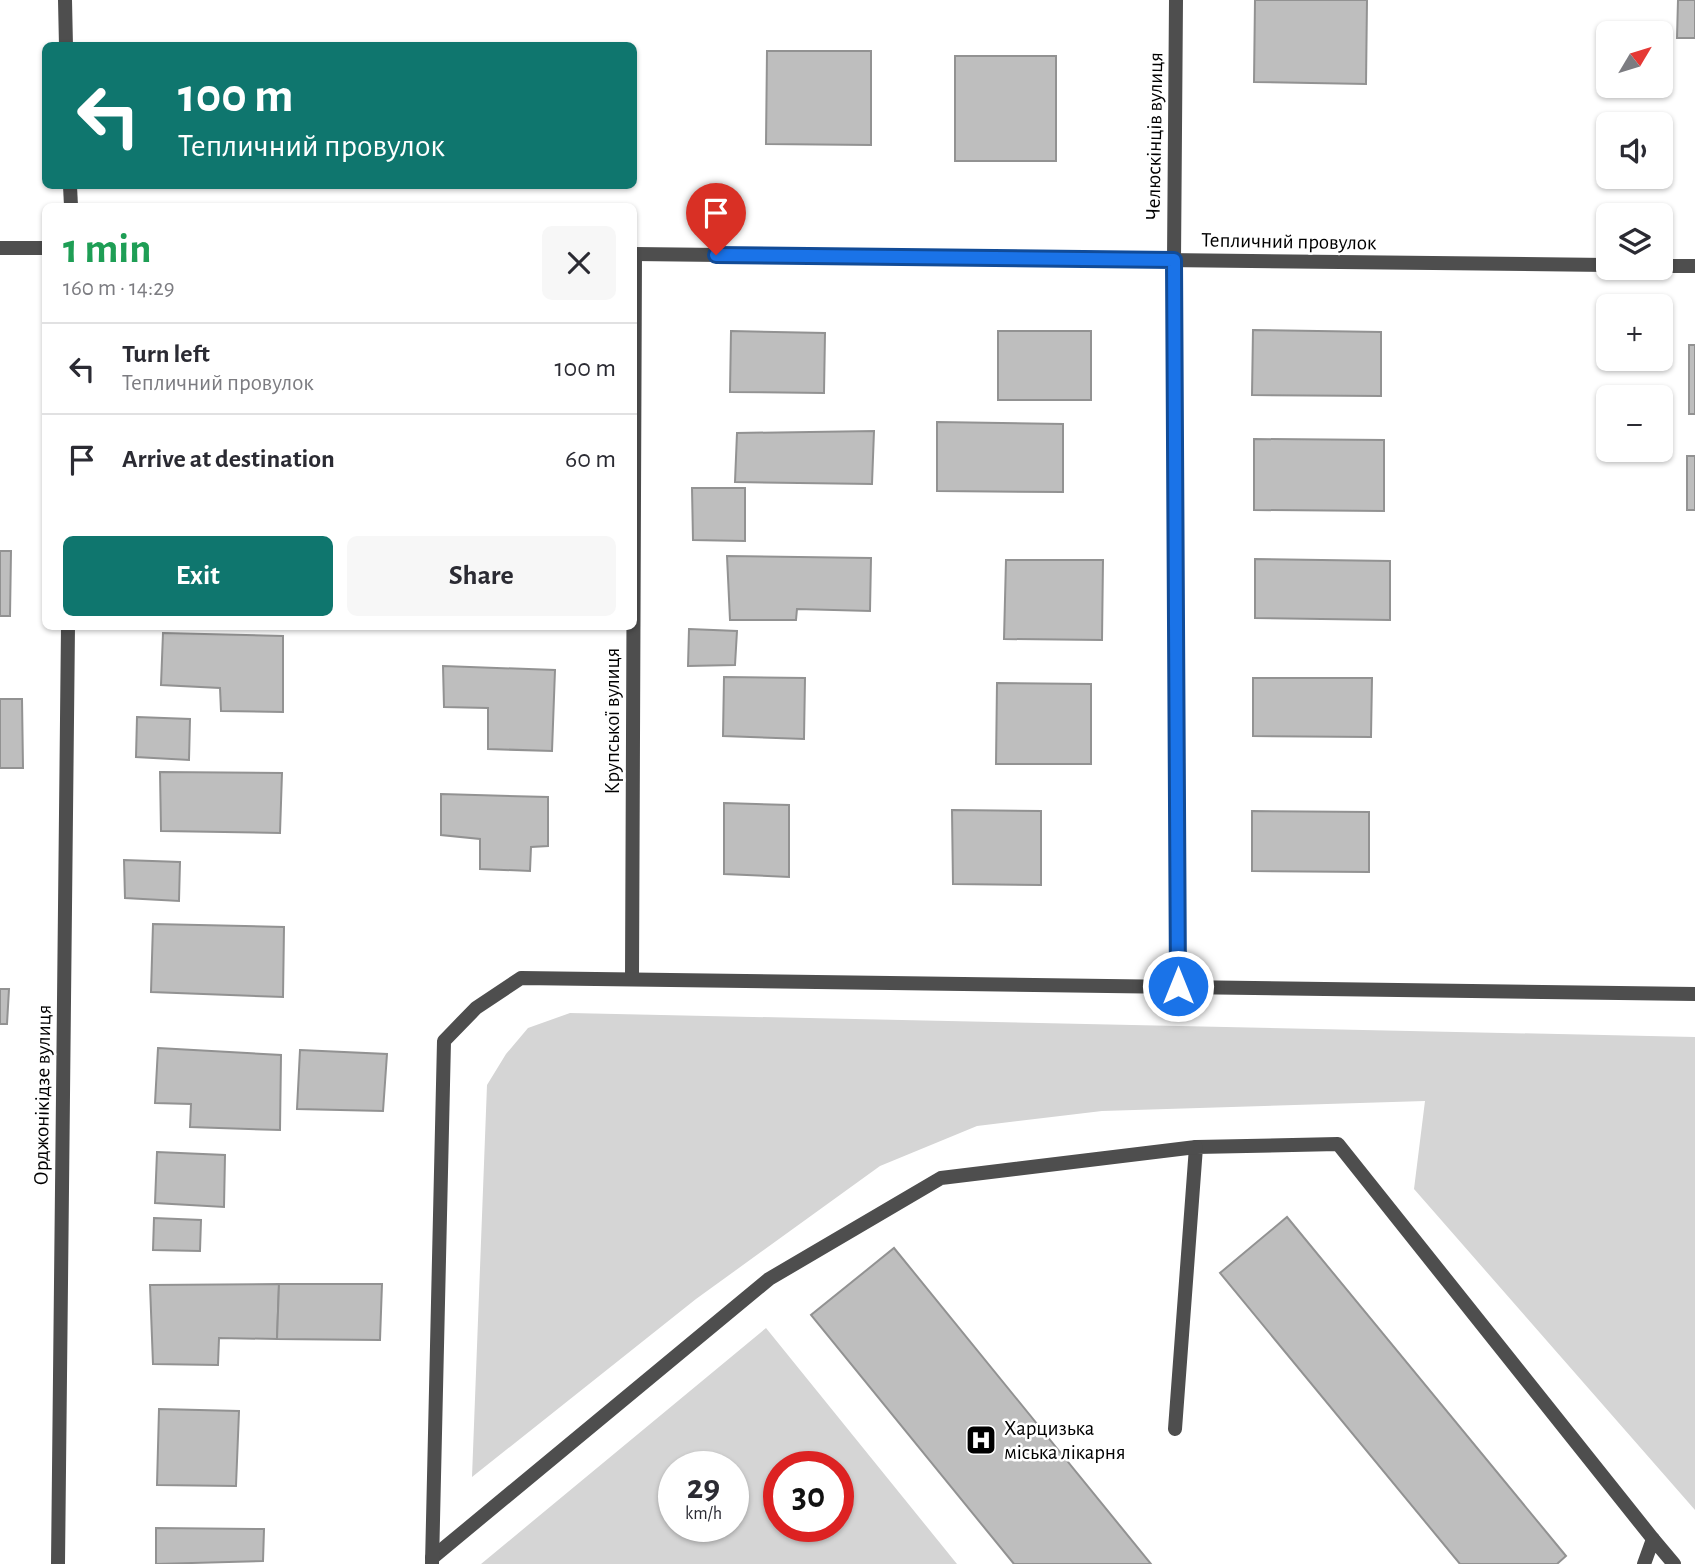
<!DOCTYPE html>
<html lang="en">
<head>
<meta charset="utf-8">
<style>
  body { margin:0; font-family:"Alegreya Sans",sans-serif; background:#f7f7f7; color:#2b2b33; height:100vh; display:flex; flex-direction:column; font-size:26px; white-space:nowrap }
  * { box-sizing:border-box; margin:0 }
  p { font-size:23px; color:#7c7c81 }
  .icon { flex:none; width:38px; height:38px; fill:none; stroke:currentColor; stroke-width:2; stroke-linecap:round; stroke-linejoin:round }
  .map { position:relative; flex:1; overflow:hidden }
  .side { position:absolute; left:42px; top:203px; width:595px; height:427px; display:flex; flex-direction:column; background:#fff; border-radius:10px; box-shadow:0 2px 5px #0004 }
  .side>* { flex:none }
  .hud { position:absolute; left:42px; top:42px; width:595px; height:147px; border-radius:10px; box-shadow:0 2px 5px #0004; background:#0f766e; color:#fff; overflow:hidden }
  .needle { width:46px; rotate:52deg }
  .fabs { position:absolute; left:1596px; top:21px; display:grid; gap:14px }
  .fabs a { display:grid; place-items:center; width:77px; height:77px; border-radius:10px; background:#fff; box-shadow:0 2px 5px #0004; font-size:35px }
  .speed { position:absolute; left:658px; top:1451px; display:flex; gap:14px; font-size:35px; font-weight:700; text-align:center }
  .speed>* { display:grid; place-content:center; width:91px; height:91px; border-radius:50%; background:#fff; box-shadow:0 2px 5px #0004; line-height:1 }
  .speed small { font-size:18px; font-weight:400 }
  .speed .limit { border:10px solid #d22; background:#fff; color:#111 }
  .pin { position:absolute; display:grid; place-items:center; width:60px; height:60px; color:#fff; margin:-72px -30px; border-radius:50% 50% 50% 0; rotate:-45deg; box-shadow:0 0 7px #0007 }
  .pin .icon { rotate:45deg }
  .me { position:absolute; width:77px; margin:-38px; rotate:0deg; stroke-linejoin:round; filter:drop-shadow(0 0 5px #0008) }
  .turn { display:flex; align-items:center; gap:24px; height:147px; padding:0 21px; font-size:32px }
  .turn .icon { width:91px; height:91px; stroke-width:2.5 }
  .turn b { display:block; font-size:49px; line-height:60px }
  .round { display:grid; place-items:center; flex:none; width:74px; height:74px; border-radius:10px; background:#f7f7f7 }
  .summary { display:flex; align-items:center; justify-content:space-between; height:119px; padding:0 21px }
  h1 { font-size:42px; font-weight:700; line-height:52px; color:#1e9e55 }
  .action { display:flex; gap:14px; margin-top:auto; padding:14px 21px }
  .action a { flex:1; height:80px; border-radius:10px; background:#0f766e; color:#fff; font-size:28px; font-weight:700; line-height:80px; text-align:center }
  .action a+a { background:#f7f7f7; color:#2b2b33 }
  ul { padding:0; list-style:none }
  li { display:flex; align-items:center; gap:21px; height:91px; padding:0 21px; border-top:2px solid #e1e1e2 }
  li div { flex:1 }
  li b { display:block; font-size:26px }
  li em { font-style:normal }
  .map>svg:first-child { display:block }
  .green { fill:#d5d5d5; fill-rule:evenodd }
  .building { fill:#bebebe; stroke:#929292; stroke-width:2 }
  .lines { fill:none; stroke-linecap:round; stroke-linejoin:round }
  .lane { stroke:#4e4e4e; stroke-width:14 }
  .street { stroke:#4e4e4e; stroke-width:14 }
  .route-casing { stroke:#114b97; stroke-width:18 }
  .route { stroke:#1a73e8; stroke-width:12 }
  .labels { text-anchor:middle; stroke-width:5; stroke-linejoin:round; paint-order:stroke }
  .street-label { font-size:21px; fill:#000; stroke:#fff }
  .poi-label { font-size:21px; fill:#000; stroke:#fff; text-anchor:start }
</style>
</head>
<body>
<div class="map">
<svg width="1695" height="1564" viewBox="0 0 1695 1564">
  <rect width="100%" height="100%" fill="#fff"/>
  <!-- green -->
  <g class="green">
    <path d="M 570,1013 L 1695,1037 L 1695,1510 L 1414,1189 L 1425,1101 L 1102,1111 L 977,1126 L 880,1166 L 696,1299 L 472,1477 L 487,1085 L 506,1054 L 528,1028 Z"/>
    <path d="M 766,1328 L 957,1564 L 481,1564 ZM 674,1466 L 733,1466 L 733,1526 L 674,1526 ZM 779,1466 L 838,1466 L 838,1526 L 779,1526 Z"/>
  </g>
  <!-- building -->
  <g class="building">
    <path d="M 1255,0 L 1367,0 L 1366,84 L 1254,82 Z"/>
    <path d="M 1678,0 L 1695,0 L 1695,38 L 1677,38 Z"/>
    <path d="M 767,51 L 871,51 L 871,145 L 766,144 Z"/>
    <rect x="955" y="56" width="101" height="105"/>
    <path d="M 1253,330 L 1381,332 L 1381,396 L 1252,395 Z"/>
    <path d="M 731,331 L 825,333 L 824,393 L 730,392 Z"/>
    <rect x="998" y="331" width="93" height="69"/>
    <rect x="1689" y="345" width="6" height="69"/>
    <path d="M 937,422 L 1063,424 L 1063,492 L 937,491 Z"/>
    <path d="M 874,431 L 872,484 L 735,482 L 737,433 Z"/>
    <path d="M 1254,439 L 1384,440 L 1384,511 L 1254,510 Z"/>
    <rect x="1687" y="456" width="8" height="54"/>
    <path d="M 692,488 L 745,488 L 745,541 L 693,540 Z"/>
    <path d="M 0,551 L 11,551 L 10,616 L 0,616 Z"/>
    <path d="M 727,556 L 871,558 L 870,611 L 797,609 L 796,620 L 730,620 Z"/>
    <path d="M 1255,559 L 1390,561 L 1390,620 L 1255,618 Z"/>
    <path d="M 1006,560 L 1103,560 L 1102,640 L 1004,639 Z"/>
    <path d="M 689,629 L 737,631 L 735,665 L 688,666 Z"/>
    <path d="M 163,633 L 283,636 L 283,712 L 221,711 L 220,688 L 161,685 Z"/>
    <path d="M 443,666 L 555,670 L 552,751 L 488,749 L 488,708 L 444,707 Z"/>
    <path d="M 724,677 L 805,678 L 804,739 L 723,736 Z"/>
    <path d="M 1253,678 L 1372,678 L 1371,737 L 1253,736 Z"/>
    <path d="M 997,683 L 1091,684 L 1091,764 L 996,764 Z"/>
    <path d="M 0,699 L 22,699 L 23,768 L 0,768 Z"/>
    <path d="M 137,717 L 190,719 L 189,760 L 136,757 Z"/>
    <path d="M 160,772 L 282,773 L 280,833 L 161,831 Z"/>
    <path d="M 441,794 L 548,797 L 548,846 L 531,847 L 530,871 L 480,869 L 480,839 L 441,835 Z"/>
    <path d="M 724,803 L 789,805 L 789,877 L 724,874 Z"/>
    <path d="M 952,810 L 1041,811 L 1041,885 L 953,884 Z"/>
    <path d="M 1252,811 L 1369,812 L 1369,872 L 1252,871 Z"/>
    <path d="M 124,860 L 180,862 L 179,901 L 125,898 Z"/>
    <path d="M 153,924 L 284,927 L 283,997 L 151,992 Z"/>
    <path d="M 0,989 L 9,989 L 7,1024 L 0,1024 Z"/>
    <path d="M 158,1048 L 281,1055 L 280,1130 L 190,1127 L 191,1104 L 155,1103 Z"/>
    <path d="M 300,1050 L 387,1054 L 383,1111 L 297,1109 Z"/>
    <path d="M 157,1152 L 225,1155 L 224,1207 L 155,1203 Z"/>
    <path d="M 1287,1217 L 1566,1556 L 1557,1564 L 1460,1564 L 1220,1273 Z"/>
    <path d="M 154,1218 L 201,1220 L 200,1251 L 153,1250 Z"/>
    <path d="M 894,1248 L 1151,1564 L 1014,1564 L 811,1315 Z"/>
    <path d="M 279,1284 L 277,1339 L 219,1338 L 218,1365 L 153,1364 L 150,1285 Z"/>
    <path d="M 279,1284 L 382,1284 L 380,1340 L 277,1339 Z"/>
    <path d="M 159,1409 L 239,1411 L 236,1486 L 157,1485 Z"/>
    <path d="M 156,1528 L 264,1529 L 263,1561 L 156,1564 Z"/>
  </g>
  <g class="lines">
    <!-- lane -->
    <g class="lane">
      <path d="M 632,978 L 635,254"/>
      <path d="M 1175,1429 L 1196,1147 L 1338,1144 L 1653,1539"/>
      <path d="M 432,1558 L 769,1279 L 941,1178 L 1196,1147"/>
      <path d="M 1644,1564 L 1653,1539 L 1674,1564"/>
    </g>
    <!-- street -->
    <g class="street">
      <path d="M 65,0 L 66,46"/>
      <path d="M 1176,0 L 1174,260 L 1178,987"/>
      <path d="M 70,186 L 71,206"/>
      <path d="M 0,248 L 46,248"/>
      <path d="M 634,254 L 1608,265"/>
      <path d="M 1661,266 L 1695,266"/>
      <path d="M 58,1564 L 68,626"/>
      <path d="M 432,1564 L 444,1041 L 476,1008 L 521,978 L 1695,994"/>
    </g>
  </g>
  <g class="lines">
    <!-- route casing -->
    <g class="route-casing">
      <path id="route" d="M 716,255 L 1174,260 L 1178,986"/>
    </g>
    <!-- route -->
    <use href="#route" class="route"/>
  </g>
  <!-- icons -->
  <defs>
    <g id="hospital-square" transform="scale(1.575)"><rect x="-9" y="-9" width="18" height="18" rx="4" fill="#000" stroke="#fff"/><path d="M-5-5h3v3.5h4V-5h3V5h-3V1.5h-4V5h-3Z" fill="#fff"/></g>
  </defs>
  <g fill-rule="evenodd">
    <use href="#hospital-square" x="981" y="1440"/>
  </g>
  <g class="labels">
    <!-- street labels -->
    <g class="street-label">
      <text transform="translate(1154 136) rotate(-89)" y="7">Челюскінців вулиця</text>
      <text transform="translate(1289 241) rotate(1)" y="7">Тепличний провулок</text>
      <text transform="translate(612 721) rotate(-90)" y="7">Крупської вулиця</text>
      <text transform="translate(42 1095) rotate(-89)" y="7">Орджонікідзе вулиця</text>
    </g>
    <!-- poi labels -->
    <g class="poi-label">
      <text x="1004" y="1435">Харцизька<tspan x="1004" dy="24">міська лікарня</tspan></text>
    </g>
  </g>
</svg>
<div class="fabs">
<a><svg class="needle" viewBox="-14 -14 28 28"><path d="M0-13l5 13h-10z" fill="#e53935"/><path d="M0 13l5-13h-10z" fill="#7c7c81"/></svg></a>
<a><svg class="icon" aria-label="sound" viewBox="0 0 24 24"><path d="M4 9h4l5-4v14l-5-4H4zM17 9q2 3 0 6"/></svg></a>
<a><svg class="icon" aria-label="layers" viewBox="0 0 24 24"><path d="M12 4l9 5-9 5-9-5zM3 14l9 5 9-5"/></svg></a>
<a>+</a>
<a>−</a>
</div>
<div class="speed"><div>29<small>km/h</small></div><div class="limit">30</div></div>
<div class="pin" style="left:716px;top:255px;background:#d93025"><svg class="icon" aria-label="arrive" viewBox="0 0 24 24"><path d="M6 21V4h12l-3 4 3 4H6"/></svg></div>
<svg class="me" style="left:1178px;top:986px" viewBox="-20 -20 40 40"><circle r="17" fill="#1a73e8" stroke="#fff" stroke-width="3"/><path d="M0-11L8 9 0 5-8 9z" fill="#fff"/></svg>
<div class="hud">
<div class="turn"><svg class="icon" aria-label="left" viewBox="0 0 24 24"><path d="M17 20v-9H6M10 6l-5 5 5 5"/></svg><div><b>100 m</b>Тепличний провулок</div></div>
</div>
<section class="side">
<div class="summary"><div><h1>1 min</h1><p>160 m · 14:29</p></div><a class="round"><svg class="icon" aria-label="close" viewBox="0 0 24 24"><path d="M6 6l12 12M18 6L6 18"/></svg></a></div>
<ul>
<li><svg class="icon" aria-label="left" viewBox="0 0 24 24"><path d="M17 20v-9H6M10 6l-5 5 5 5"/></svg><div><b>Turn left</b><p>Тепличний провулок</p></div><em>100 m</em></li>
<li><svg class="icon" aria-label="arrive" viewBox="0 0 24 24"><path d="M6 21V4h12l-3 4 3 4H6"/></svg><div><b>Arrive at destination</b></div><em>60 m</em></li>
</ul>
<div class="action"><a>Exit</a><a>Share</a></div>
</section>
</div>
</body>
</html>
